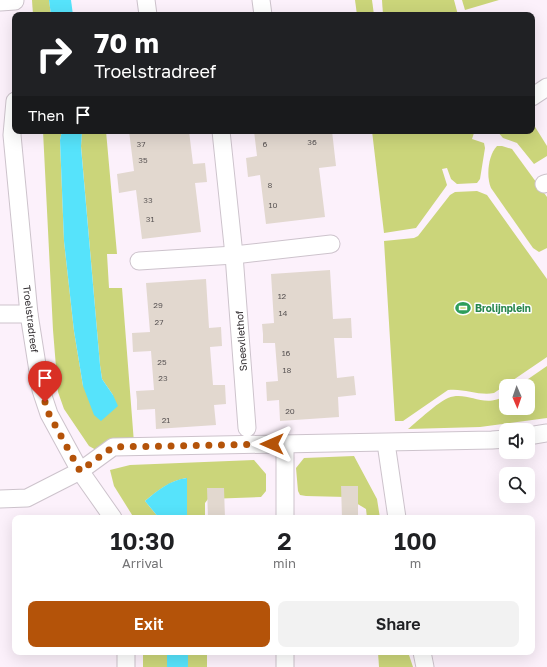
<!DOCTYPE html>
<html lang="en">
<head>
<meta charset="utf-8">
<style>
  body { margin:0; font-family:"Golos Text",sans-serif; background:#f2f2f2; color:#202124; height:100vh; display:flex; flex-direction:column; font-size:15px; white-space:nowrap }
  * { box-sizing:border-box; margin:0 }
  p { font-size:13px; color:#757577 }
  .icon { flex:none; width:22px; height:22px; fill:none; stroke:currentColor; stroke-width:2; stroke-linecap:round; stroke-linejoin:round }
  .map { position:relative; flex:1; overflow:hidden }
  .details { position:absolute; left:12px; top:515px; width:523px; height:140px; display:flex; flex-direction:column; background:#fff; border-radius:8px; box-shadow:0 4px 16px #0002 }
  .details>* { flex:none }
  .hud { position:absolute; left:12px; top:12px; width:523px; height:122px; border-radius:8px; box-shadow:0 4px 16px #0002; background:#202124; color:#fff; overflow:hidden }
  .needle { width:26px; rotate:178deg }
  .fabs { position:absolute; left:499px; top:379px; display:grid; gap:8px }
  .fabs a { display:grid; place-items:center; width:36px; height:36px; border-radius:8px; background:#fff; box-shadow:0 4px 16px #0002; font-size:20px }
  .pin { position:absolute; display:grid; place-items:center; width:34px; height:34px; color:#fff; margin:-41px -17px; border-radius:50% 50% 50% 0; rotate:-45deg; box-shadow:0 0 4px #0007 }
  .pin .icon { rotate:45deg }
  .me { position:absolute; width:44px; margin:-22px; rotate:270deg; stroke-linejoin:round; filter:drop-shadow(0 0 3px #0008) }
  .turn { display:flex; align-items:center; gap:14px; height:84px; padding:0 16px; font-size:18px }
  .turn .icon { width:52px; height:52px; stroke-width:2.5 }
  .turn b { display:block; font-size:28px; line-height:34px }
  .then { display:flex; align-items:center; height:38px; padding:0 16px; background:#0003; gap:8px; font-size:15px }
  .eta { display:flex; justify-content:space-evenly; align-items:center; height:68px; text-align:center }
  .eta b { font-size:24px; font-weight:600; line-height:28px }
  .action { display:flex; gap:8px; margin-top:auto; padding:8px 16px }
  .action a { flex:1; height:46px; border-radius:8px; background:#b45309; color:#fff; font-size:16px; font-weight:600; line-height:46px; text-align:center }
  .action a+a { background:#f2f2f2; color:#202124 }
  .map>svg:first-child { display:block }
  .green { fill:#cbd57a }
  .water { fill:#56e3fb }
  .building { fill:#e2d8cf }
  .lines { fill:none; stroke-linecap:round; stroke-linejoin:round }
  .street-casing { stroke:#cdc3cc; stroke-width:19 }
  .street { stroke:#fff; stroke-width:17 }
  .route { stroke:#b45309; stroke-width:7; stroke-dasharray:0 12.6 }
  .labels { text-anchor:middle; stroke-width:3; stroke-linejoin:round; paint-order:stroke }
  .number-label { font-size:8px; fill:#5c5757 }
  .leisure-label { font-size:10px; font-weight:bold; fill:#27864d; stroke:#fff; text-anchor:start }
  .street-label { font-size:10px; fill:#302c2f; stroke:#fff }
</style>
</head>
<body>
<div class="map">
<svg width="547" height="667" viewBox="0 0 547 667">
  <rect width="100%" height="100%" fill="#fcf1fb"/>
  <!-- green -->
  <g class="green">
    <path d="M 32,0 L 49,0 L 51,15 L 33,15 Z"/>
    <path d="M 355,0 L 372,0 L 374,15 L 357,15 Z"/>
    <path d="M 382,0 L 454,0 L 458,15 L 383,15 Z"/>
    <path d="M 462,0 L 499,0 L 465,10 Z"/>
    <path d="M 532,122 L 547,146 L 547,156 L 534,164 L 517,143 L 503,138 L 497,131 L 532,131 Z"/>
    <path d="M 43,131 L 62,131 L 60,140 L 64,241 L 74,331 L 83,386 L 113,395 L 102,379 L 100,365 L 81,146 L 82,131 L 106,131 L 117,254 L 107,254 L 109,288 L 122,288 L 134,443 L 96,450 L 89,446 L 64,409 L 58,392 L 53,330 Z"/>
    <path d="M 372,131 L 486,131 L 479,134 L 474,133 L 472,139 L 484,143 L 485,148 L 480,179 L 477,183 L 457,184 L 451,179 L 447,168 L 442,169 L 447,185 L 445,188 L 416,228 L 384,233 Z"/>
    <path d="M 497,146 L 502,146 L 512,149 L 547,197 L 547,248 L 539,252 L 533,248 L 491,188 C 486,177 488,155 497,146 Z"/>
    <path d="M 477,191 L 487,195 L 547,279 L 547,357 L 494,393 C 479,396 464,388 448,390 L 403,421 L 395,421 L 384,241 L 414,238 L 418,236 L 450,195 L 455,192 Z"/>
    <path d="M 547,366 L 547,418 L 480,427 L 408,429 C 418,421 438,402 448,398 C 468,390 484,410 506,395 L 506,408 L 528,408 L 528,386 L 518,386 Z"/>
    <path d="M 354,456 L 377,499 L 380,518 L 367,518 L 366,509 L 346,497 L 306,496 L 300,495 L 298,491 L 296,468 L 304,458 Z"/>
    <path d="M 254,460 L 266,474 L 266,491 L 261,497 L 208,499 L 205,503 L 205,518 L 187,518 L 186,478 C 170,481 158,490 145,501 L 159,518 L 134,518 L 114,486 L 110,470 L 130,465 Z"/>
    <rect x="143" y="652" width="24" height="15"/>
    <rect x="188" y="652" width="19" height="15"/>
    <path d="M 378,652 L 408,652 L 413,667 L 379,667 Z"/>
  </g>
  <!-- water -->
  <g class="water">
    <path d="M 49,0 L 71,0 L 73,15 L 51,15 Z"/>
    <path d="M 62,131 L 82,131 L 81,147 L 100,365 L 102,379 L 113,395 L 118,406 L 101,421 L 94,415 L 83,386 L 74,331 L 64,241 L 60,140 Z"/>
    <path d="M 187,478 L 187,518 L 159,518 L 145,501 C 158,490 170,480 187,478 Z"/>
    <rect x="167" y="652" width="21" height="15"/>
  </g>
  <!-- building -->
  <g class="building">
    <path d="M 129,131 L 189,131 L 193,164 L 205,163 L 207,182 L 195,183 L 201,232 L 142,239 L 136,190 L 119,193 L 117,174 L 134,171 Z"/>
    <path d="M 254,131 L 332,131 L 336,166 L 319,168 L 325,217 L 266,224 L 260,175 L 248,177 L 246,158 L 257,156 Z"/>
    <path d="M 330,270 L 333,319 L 351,318 L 352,338 L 334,338 L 337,378 L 354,376 L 356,395 L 338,397 L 339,417 L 280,421 L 279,400 L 267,401 L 266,382 L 278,381 L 275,343 L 263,343 L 263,334 L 262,324 L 274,323 L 271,274 Z"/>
    <path d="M 206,279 L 209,328 L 221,327 L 222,346 L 210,347 L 213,385 L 225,385 L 226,404 L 214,405 L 216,425 L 156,429 L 155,409 L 137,410 L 137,400 L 136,391 L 154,390 L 151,351 L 133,352 L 132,333 L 150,332 L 146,283 Z"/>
    <path d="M 341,486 L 358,486 L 358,518 L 342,518 Z"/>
    <path d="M 207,488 L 224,488 L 225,518 L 208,518 Z"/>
  </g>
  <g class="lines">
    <!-- street casing -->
    <g class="street-casing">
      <g id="street">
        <path d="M 146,0 L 148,15"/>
        <path d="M 261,0 L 263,15"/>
        <path d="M 0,2 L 15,1"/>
        <path d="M 532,97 L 547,87"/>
        <path d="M 15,101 L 12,135 L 29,314 L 41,390 L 49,414 L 80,471 L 113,518"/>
        <path d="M 221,131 L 234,255 L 247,428"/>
        <path d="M 544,184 L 547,183"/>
        <path d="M 139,261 L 234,255 L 331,244"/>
        <path d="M 0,314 L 29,314"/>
        <path d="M 528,436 L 547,433"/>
        <path d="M 386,443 L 397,518"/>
        <path d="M 285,444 L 285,518"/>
        <path d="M 0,499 L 27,498 L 80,471 L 113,447 L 492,440 L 506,439"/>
        <path d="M 126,652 L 126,667"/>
        <path d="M 285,652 L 285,667"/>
        <path d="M 422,652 L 425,667"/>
      </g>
    </g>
    <!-- street -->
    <use href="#street" class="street"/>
  </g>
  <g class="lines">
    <!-- route -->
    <path class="route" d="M 45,402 L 49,414 L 80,471 L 113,447 L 272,444"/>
  </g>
  <!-- icons -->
  <defs>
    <g id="stadium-bare" transform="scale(1.2)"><path d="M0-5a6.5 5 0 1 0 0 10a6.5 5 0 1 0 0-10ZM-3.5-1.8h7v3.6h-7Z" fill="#2e9e5b" stroke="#fff" stroke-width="2.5" paint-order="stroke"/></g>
  </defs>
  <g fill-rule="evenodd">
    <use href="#stadium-bare" x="463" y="308"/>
  </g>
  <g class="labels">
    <!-- number labels -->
    <g class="number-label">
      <text x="312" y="145">36</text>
      <text x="141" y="147">37</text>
      <text x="265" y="147">6</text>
      <text x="143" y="163">35</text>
      <text x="270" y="188">8</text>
      <text x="148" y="203">33</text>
      <text x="273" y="208">10</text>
      <text x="150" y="222">31</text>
      <text x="282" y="299">12</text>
      <text x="158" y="308">29</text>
      <text x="283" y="316">14</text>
      <text x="159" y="325">27</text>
      <text x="286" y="356">16</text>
      <text x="162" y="365">25</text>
      <text x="287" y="373">18</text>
      <text x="163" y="381">23</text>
      <text x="290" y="414">20</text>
      <text x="166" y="423">21</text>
    </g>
    <!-- leisure labels -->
    <g class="leisure-label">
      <text x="475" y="312">Brolijnplein</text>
    </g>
    <!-- street labels -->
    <g class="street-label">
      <text transform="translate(31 319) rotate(83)" y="4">Troelstradreef</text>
      <text transform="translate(241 341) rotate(-94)" y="4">Sneevliethof</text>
    </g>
  </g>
</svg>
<div class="fabs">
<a><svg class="needle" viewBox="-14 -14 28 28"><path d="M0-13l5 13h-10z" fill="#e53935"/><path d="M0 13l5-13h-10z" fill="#757577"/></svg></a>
<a><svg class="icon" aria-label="sound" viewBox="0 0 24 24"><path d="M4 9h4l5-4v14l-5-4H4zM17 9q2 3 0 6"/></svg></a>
<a><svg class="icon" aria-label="search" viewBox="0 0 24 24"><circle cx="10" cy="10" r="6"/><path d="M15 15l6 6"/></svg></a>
</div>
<div class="pin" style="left:45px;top:402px;background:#d93025"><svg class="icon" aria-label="arrive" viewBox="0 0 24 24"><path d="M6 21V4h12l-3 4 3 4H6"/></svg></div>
<svg class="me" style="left:272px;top:444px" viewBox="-20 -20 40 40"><path d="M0-17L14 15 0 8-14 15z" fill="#b45309" stroke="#fff" stroke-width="4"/></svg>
<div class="hud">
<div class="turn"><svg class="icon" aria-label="right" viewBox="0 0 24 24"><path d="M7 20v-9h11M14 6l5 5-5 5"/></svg><div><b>70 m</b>Troelstradreef</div></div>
<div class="then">Then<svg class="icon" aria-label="arrive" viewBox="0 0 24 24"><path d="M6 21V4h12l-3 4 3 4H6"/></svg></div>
</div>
<section class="details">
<div class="eta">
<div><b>10:30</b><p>Arrival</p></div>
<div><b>2</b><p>min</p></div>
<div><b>100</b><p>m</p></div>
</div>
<div class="action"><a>Exit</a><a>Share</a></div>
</section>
</div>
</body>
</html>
